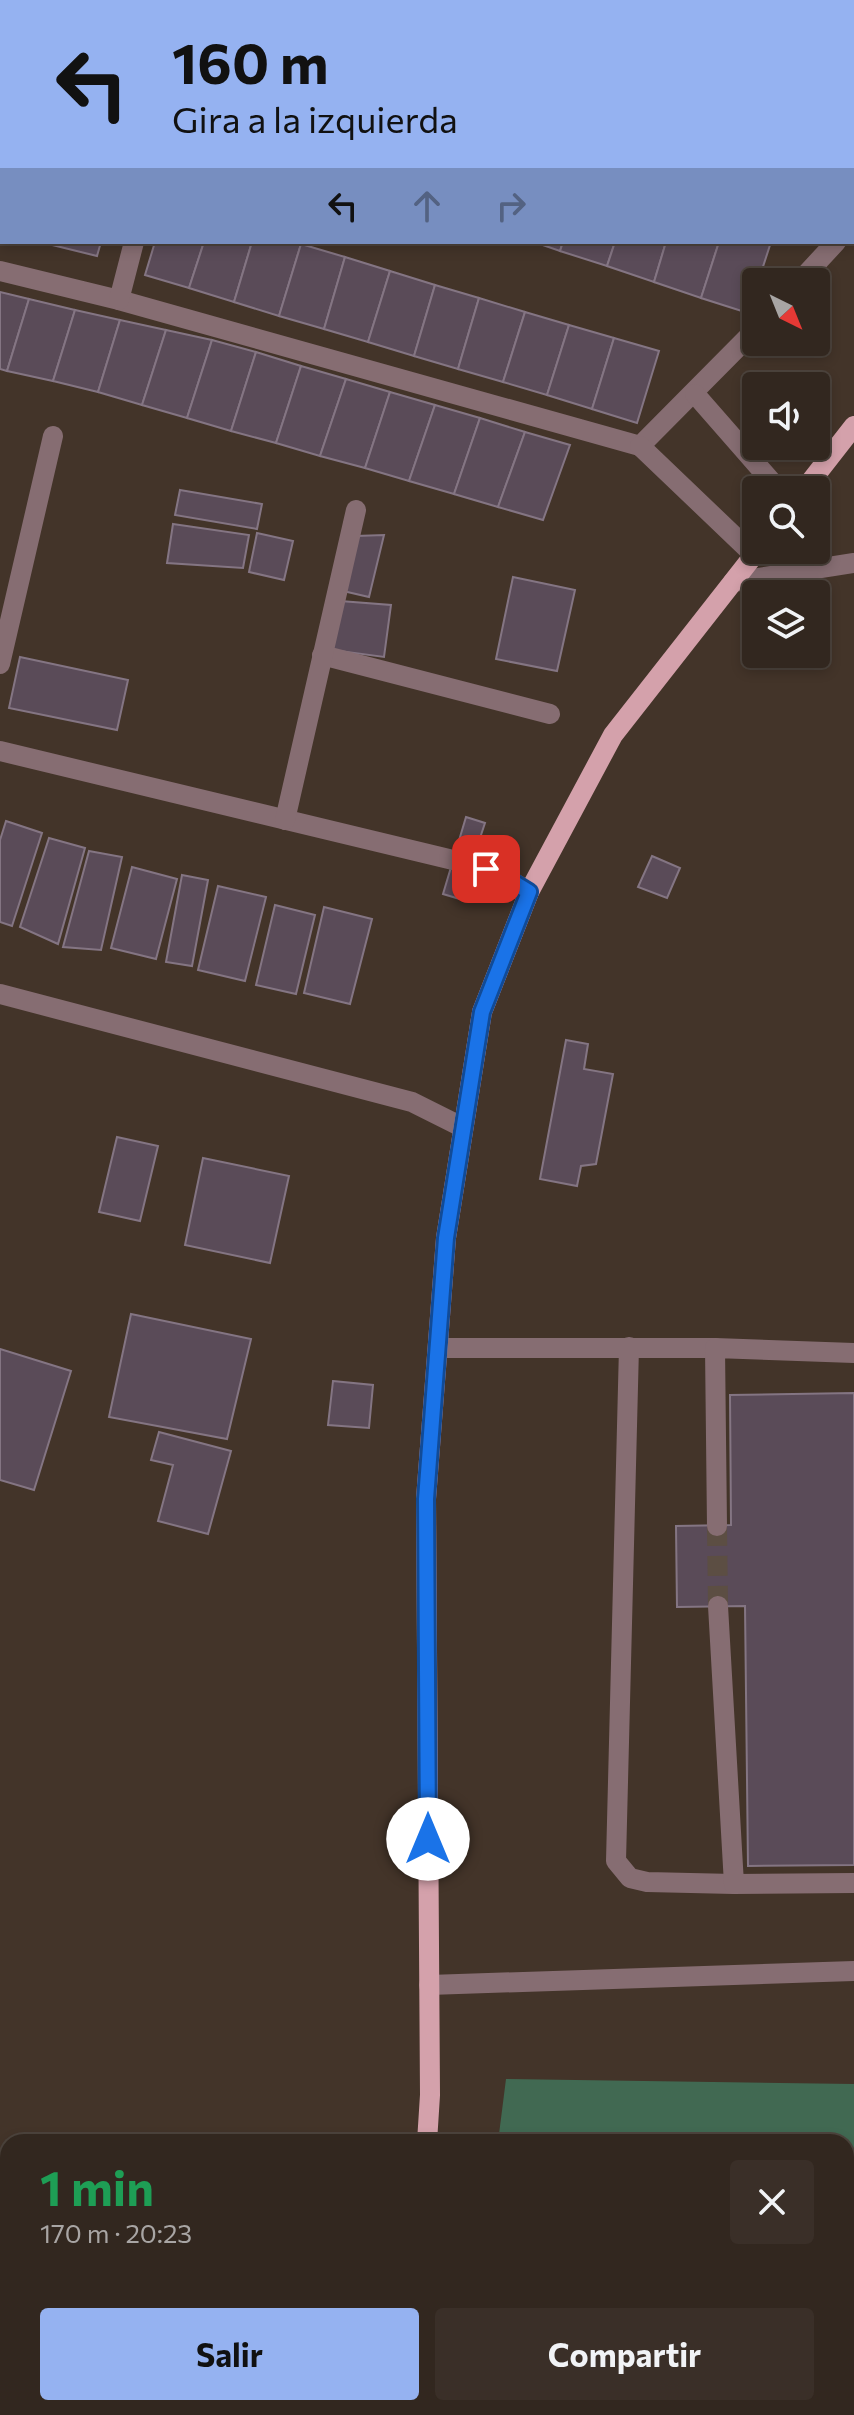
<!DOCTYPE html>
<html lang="es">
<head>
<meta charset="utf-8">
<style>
  body { margin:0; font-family:Commissioner,sans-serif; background:#3a2f28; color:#f1f3f6; height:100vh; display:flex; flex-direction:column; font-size:30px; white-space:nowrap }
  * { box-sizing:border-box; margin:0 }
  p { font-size:26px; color:#a8a5a4 }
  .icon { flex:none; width:44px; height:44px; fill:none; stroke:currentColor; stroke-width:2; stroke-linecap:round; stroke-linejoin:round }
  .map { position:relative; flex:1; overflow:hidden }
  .sheet { position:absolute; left:0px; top:2134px; width:854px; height:282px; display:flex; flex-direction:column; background:#32271f; border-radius:24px 24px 0 0; box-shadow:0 4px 12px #0003,0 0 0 2px #4d443d }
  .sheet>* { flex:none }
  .hud { position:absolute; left:0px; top:0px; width:854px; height:244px; box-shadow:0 4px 12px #0003,0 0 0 2px #4d443d; background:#95b2f1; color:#111; overflow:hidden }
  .needle { width:52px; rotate:137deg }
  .controls { position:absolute; left:742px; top:268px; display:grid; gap:16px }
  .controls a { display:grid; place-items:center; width:88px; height:88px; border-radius:8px; background:#32271f; box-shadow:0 4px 12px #0003,0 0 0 2px #4d443d; font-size:40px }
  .pin { position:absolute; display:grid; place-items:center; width:68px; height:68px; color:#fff; margin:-34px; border-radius:16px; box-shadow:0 4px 12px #0006 }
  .me { position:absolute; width:88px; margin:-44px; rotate:0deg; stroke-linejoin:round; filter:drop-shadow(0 0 6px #0008) }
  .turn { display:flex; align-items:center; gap:28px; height:168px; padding:0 40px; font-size:36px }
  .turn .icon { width:104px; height:104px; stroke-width:2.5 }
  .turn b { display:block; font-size:56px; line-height:68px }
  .lanes { display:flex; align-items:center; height:76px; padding:0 40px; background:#0003; justify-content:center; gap:40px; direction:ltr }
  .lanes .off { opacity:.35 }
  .round { display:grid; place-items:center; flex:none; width:84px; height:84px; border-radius:8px; background:#3a2f28 }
  .summary { display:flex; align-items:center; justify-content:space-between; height:136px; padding:0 40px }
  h1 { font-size:48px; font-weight:700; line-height:60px; color:#1e9e55 }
  .cta { display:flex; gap:16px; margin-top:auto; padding:16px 40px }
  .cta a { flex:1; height:92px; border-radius:8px; background:#95b2f1; color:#111; font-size:32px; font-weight:700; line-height:92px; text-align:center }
  .cta a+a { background:#3a2f28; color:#f1f3f6 }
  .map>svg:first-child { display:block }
  .green { fill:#416952 }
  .building { fill:#5a4b58; stroke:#847583; stroke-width:2 }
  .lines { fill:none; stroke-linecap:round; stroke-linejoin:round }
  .minor-tunnel { stroke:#5c4e43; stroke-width:20; stroke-dasharray:20 10; stroke-linecap:butt }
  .minor { stroke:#866d72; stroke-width:20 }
  .major { stroke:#d4a1ab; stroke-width:20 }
  .route-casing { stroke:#114b97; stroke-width:20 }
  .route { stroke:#1a73e8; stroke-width:14 }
</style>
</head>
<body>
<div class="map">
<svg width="854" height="2415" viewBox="0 0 854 2415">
  <rect width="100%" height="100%" fill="#433429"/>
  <!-- green -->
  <path class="green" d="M 506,2079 L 854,2084 L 854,2415 L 465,2415 L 465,2408 L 846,2408 L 846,2142 L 498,2142 Z"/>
  <!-- building -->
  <g class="building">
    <path d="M 89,0 L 163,0 L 88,2 Z"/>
    <path d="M 224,0 L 275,0 L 223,2 Z"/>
    <path d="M 275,0 L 327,0 L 275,2 Z"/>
    <path d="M 327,0 L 379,0 L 327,2 Z"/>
    <path d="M 642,0 L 690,0 L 641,2 Z"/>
    <path d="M 690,0 L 738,0 L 690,2 Z"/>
    <path d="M 738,0 L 786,0 L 738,2 Z"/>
    <path d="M 786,0 L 834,0 L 785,2 Z"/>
    <path d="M 834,0 L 854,0 L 854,74 L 852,2 Z"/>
    <path d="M 0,1 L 4,2 L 0,45 Z"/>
    <path d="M 40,242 L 101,242 L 97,256 Z"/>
    <path d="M 155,242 L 204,242 L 189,288 L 145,275 Z"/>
    <path d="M 204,242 L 252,242 L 234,302 L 189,288 Z"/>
    <path d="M 252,242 L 301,244 L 279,316 L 234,302 Z"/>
    <path d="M 534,242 L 563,242 L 560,251 Z"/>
    <path d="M 563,242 L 615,242 L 607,266 L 560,251 Z"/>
    <path d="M 615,242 L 666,242 L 654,282 L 607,266 Z"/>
    <path d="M 666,242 L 719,242 L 701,298 L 654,282 Z"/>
    <path d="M 719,242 L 771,242 L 748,313 L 701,298 Z"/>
    <path d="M 301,244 L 345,257 L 324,329 L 279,316 Z"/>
    <path d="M 345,257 L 390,271 L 368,342 L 324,329 Z"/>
    <path d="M 390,271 L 435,285 L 414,356 L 368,342 Z"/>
    <path d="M 435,285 L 479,298 L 458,369 L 414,356 Z"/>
    <path d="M 0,292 L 29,299 L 7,371 L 0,369 Z"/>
    <path d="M 479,298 L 525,312 L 503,382 L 458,369 Z"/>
    <path d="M 29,299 L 75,310 L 53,381 L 7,371 Z"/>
    <path d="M 75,310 L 120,320 L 98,392 L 53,381 Z"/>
    <path d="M 525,312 L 569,325 L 547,395 L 503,382 Z"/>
    <path d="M 120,320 L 166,330 L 142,405 L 98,392 Z"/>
    <path d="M 569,325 L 614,338 L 592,409 L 547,395 Z"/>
    <path d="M 166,330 L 212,340 L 187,418 L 142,405 Z"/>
    <path d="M 614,338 L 659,351 L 637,423 L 592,409 Z"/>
    <path d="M 212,340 L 256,352 L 231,431 L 187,418 Z"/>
    <path d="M 256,352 L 301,366 L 276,443 L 231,431 Z"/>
    <path d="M 301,366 L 346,379 L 320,456 L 276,443 Z"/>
    <path d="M 346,379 L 390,392 L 365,468 L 320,456 Z"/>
    <path d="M 390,392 L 435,405 L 409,481 L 365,468 Z"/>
    <path d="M 435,405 L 480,418 L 454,494 L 409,481 Z"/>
    <path d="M 480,418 L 525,432 L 498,507 L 454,494 Z"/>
    <path d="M 525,432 L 570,445 L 543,520 L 498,507 Z"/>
    <path d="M 180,490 L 262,504 L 257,529 L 175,515 Z"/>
    <path d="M 173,524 L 249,535 L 243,568 L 167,563 Z"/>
    <path d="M 257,533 L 293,541 L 284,580 L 249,572 Z"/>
    <path d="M 384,535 L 369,597 L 343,591 L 356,536 Z"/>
    <path d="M 513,577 L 575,590 L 557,671 L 496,659 Z"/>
    <path d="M 340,601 L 391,605 L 384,657 L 332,650 Z"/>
    <path d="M 20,657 L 128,680 L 117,730 L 9,708 Z"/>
    <path d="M 466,817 L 485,823 L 478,844 L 493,849 L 482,886 L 469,882 L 463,900 L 443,894 Z"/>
    <path d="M 6,821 L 42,833 L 12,926 L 0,922 L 0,840 Z"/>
    <path d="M 49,838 L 85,848 L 58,944 L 20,927 Z"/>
    <path d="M 89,851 L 122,857 L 101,950 L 63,947 Z"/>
    <path d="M 652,856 L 680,868 L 667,898 L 638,887 Z"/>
    <path d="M 132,867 L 177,879 L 156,959 L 111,948 Z"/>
    <path d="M 182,875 L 208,880 L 192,966 L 166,962 Z"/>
    <path d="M 218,886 L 266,897 L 245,981 L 198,970 Z"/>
    <path d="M 275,905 L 315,915 L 296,994 L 256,985 Z"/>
    <path d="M 324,907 L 372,919 L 350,1004 L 304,993 Z"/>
    <path d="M 566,1040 L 588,1044 L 584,1069 L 613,1074 L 596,1164 L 581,1166 L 577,1186 L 540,1179 Z"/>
    <path d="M 117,1137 L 158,1146 L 140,1221 L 99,1212 Z"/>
    <path d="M 203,1158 L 289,1176 L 270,1263 L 185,1245 Z"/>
    <path d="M 131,1314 L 251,1339 L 227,1439 L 109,1417 Z"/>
    <path d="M 0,1349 L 71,1371 L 34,1490 L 0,1480 Z"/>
    <path d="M 333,1381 L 373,1385 L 369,1428 L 328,1425 Z"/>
    <path d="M 854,1393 L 854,1865 L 748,1866 L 745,1606 L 677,1607 L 676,1526 L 731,1525 L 730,1395 Z"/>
    <path d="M 159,1432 L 231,1451 L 208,1534 L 158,1521 L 173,1465 L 151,1460 Z"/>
  </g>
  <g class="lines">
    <!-- minor-tunnel -->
    <g class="minor-tunnel">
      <path d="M 453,860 L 486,869"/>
      <path d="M 717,1526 L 718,1606"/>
    </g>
    <!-- minor -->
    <g class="minor">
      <path d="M 852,224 L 854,222"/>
      <path d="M 0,271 L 119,300 L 640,446 L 756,329"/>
      <path d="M 799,282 L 836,242"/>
      <path d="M 119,300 L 134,242"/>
      <path d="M 695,394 L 779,490"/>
      <path d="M 640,446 L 754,555"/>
      <path d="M 733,582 L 854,563"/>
      <path d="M 322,655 L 550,714"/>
      <path d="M 0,664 L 53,436"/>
      <path d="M 0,751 L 453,860"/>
      <path d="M 285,820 L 356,510"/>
      <path d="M 486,869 L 495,871 L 529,892"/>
      <path d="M 0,994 L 412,1102 L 462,1127"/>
      <path d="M 629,1347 L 616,1861 L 630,1878 L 647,1882 L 734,1884"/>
      <path d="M 438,1348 L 715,1348"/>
      <path d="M 717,1526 L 715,1348 L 854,1353"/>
      <path d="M 718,1606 L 734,1884 L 854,1883"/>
      <path d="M 429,1985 L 854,1971"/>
      <path d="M 0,2220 L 8,2220"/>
    </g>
    <!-- major -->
    <g class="major">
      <path d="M 804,490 L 854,426"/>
      <path d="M 427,2142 L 430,2095 L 426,1499 L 446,1238 L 482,1012 L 529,892 L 613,735 L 758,550"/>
      <path d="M 375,2415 L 377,2408"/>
    </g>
  </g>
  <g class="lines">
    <!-- route casing -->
    <g class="route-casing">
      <path id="route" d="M 428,1839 L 426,1499 L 446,1238 L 482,1012 L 529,892 L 495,871 L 486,869"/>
    </g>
    <!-- route -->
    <use href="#route" class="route"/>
  </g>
</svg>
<div class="controls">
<a><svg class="needle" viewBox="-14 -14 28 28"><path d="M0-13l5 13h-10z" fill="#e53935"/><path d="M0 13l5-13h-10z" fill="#a8a5a4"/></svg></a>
<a><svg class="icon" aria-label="sound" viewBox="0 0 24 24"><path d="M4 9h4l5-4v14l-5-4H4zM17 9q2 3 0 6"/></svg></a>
<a><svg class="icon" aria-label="search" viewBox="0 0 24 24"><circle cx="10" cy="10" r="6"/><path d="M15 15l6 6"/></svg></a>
<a><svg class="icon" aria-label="layers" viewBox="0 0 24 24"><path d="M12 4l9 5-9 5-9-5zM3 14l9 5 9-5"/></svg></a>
</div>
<div class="pin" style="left:486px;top:869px;background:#d93025"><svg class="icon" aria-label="arrive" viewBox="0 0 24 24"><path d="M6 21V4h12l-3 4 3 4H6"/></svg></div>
<svg class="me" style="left:428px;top:1839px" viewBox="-20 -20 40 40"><circle r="19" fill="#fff"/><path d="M0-13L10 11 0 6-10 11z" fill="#1a73e8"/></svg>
<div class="hud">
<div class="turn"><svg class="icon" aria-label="left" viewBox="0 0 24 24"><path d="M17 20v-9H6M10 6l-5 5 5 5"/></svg><div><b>160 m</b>Gira a la izquierda</div></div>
<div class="lanes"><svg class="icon" aria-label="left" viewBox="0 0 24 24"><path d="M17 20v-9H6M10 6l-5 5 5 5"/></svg><svg class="icon off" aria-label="ahead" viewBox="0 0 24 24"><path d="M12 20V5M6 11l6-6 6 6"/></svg><svg class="icon off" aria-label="right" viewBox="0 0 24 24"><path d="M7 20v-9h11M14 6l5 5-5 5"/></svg></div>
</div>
<section class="sheet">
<div class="summary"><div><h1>1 min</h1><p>170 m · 20:23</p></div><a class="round"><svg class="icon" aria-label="close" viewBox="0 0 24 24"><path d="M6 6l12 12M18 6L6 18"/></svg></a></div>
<div class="cta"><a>Salir</a><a>Compartir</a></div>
</section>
</div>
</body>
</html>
